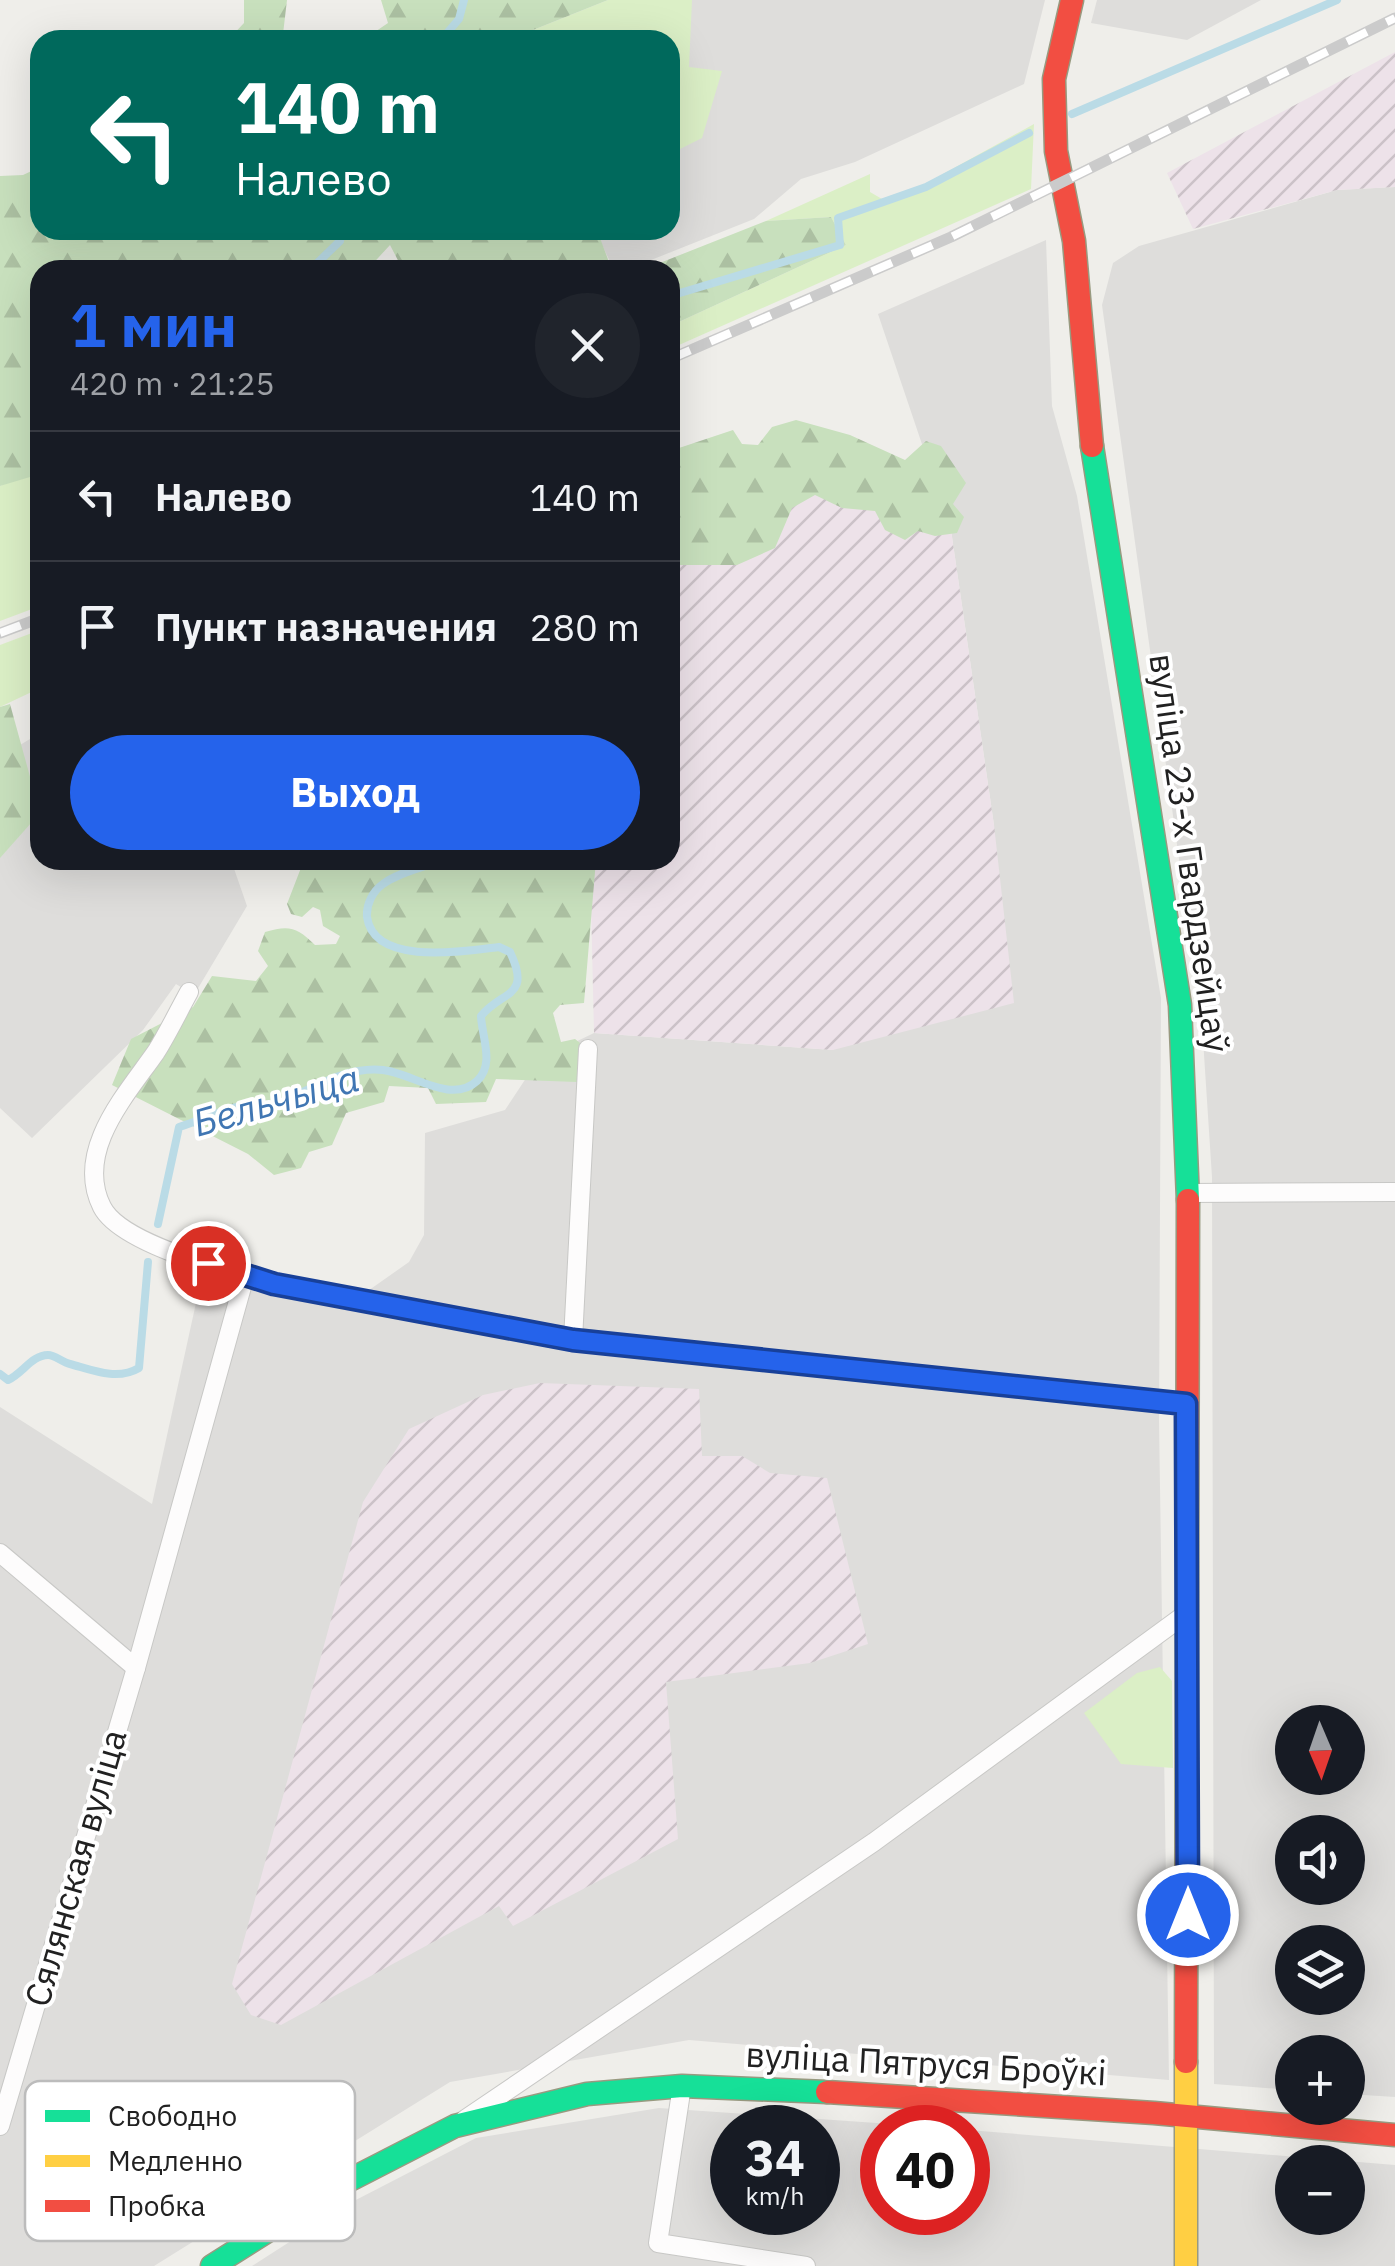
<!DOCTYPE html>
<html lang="ru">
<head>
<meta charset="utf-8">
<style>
  body { margin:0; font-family:"IBM Plex Sans",sans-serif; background:#20242c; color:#f1f3f6; height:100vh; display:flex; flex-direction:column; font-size:38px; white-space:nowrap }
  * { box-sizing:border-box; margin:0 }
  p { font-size:32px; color:#9ea1a6 }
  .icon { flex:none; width:55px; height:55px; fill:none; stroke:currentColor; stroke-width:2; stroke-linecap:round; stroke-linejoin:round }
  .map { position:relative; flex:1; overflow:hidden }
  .side { position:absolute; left:30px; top:260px; width:650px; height:610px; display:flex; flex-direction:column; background:#171b24; border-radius:30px; box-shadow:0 10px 40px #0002 }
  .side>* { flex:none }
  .banner { position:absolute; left:30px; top:30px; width:650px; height:210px; border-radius:30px; box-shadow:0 10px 40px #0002; background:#00695c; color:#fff; overflow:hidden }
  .needle { width:65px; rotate:178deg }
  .buttons { position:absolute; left:1275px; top:1705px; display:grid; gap:20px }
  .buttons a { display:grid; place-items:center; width:90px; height:90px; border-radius:50%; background:#171b24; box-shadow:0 10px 40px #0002; font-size:50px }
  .speed { position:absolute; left:710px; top:2105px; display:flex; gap:20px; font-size:50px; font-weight:700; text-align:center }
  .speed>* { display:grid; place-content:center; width:130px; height:130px; border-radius:50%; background:#171b24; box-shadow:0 10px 40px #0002; line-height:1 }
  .speed small { font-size:25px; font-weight:400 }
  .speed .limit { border:15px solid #d22; background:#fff; color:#111 }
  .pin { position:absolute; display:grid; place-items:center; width:85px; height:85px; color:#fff; margin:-42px; border:5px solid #fff; border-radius:50%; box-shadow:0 2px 10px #0007 }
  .me { position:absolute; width:110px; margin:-55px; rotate:0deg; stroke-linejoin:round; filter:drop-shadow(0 0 8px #0008) }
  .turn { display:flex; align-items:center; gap:35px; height:210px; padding:0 40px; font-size:45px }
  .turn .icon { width:130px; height:130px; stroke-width:2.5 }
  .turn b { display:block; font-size:70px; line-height:85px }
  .round { display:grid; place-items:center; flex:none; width:105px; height:105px; border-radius:52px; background:#20242c }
  .head { display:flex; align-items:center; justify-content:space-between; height:170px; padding:0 40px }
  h1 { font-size:60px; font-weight:700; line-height:75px; color:#2563eb }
  .cta { display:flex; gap:20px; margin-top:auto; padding:20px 40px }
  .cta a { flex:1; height:115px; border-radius:60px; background:#2563eb; color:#fff; font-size:40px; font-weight:700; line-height:115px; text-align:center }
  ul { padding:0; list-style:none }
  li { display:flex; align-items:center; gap:30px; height:130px; padding:0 40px; border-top:2px solid #363941 }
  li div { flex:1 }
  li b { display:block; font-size:38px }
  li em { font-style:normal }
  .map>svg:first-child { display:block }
  .residential { fill:#dedddb; fill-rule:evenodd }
  .industrial { fill:url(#industrial-furrows) }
  .grass { fill:#dbefc6 }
  .forest { fill:url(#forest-firs) }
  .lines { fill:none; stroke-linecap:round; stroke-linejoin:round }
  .stream { stroke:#badbe6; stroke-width:8 }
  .street-casing { stroke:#c8c8c6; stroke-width:20 }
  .fast-casing { stroke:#989a80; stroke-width:25 }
  .slow-casing { stroke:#989a80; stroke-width:25 }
  .jam-casing { stroke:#989a80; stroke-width:25 }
  .street { stroke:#fdfcfc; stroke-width:18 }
  .fast { stroke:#16e098; stroke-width:22 }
  .slow { stroke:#ffcf43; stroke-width:22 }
  .jam { stroke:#f24e42; stroke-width:22 }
  .rail-casing { stroke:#cbcbcb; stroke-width:11 }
  .rail { stroke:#fff; stroke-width:8; stroke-dasharray:22; stroke-linecap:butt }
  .route-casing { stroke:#184099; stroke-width:25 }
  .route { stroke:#2563eb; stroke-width:18 }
  .labels { text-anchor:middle; stroke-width:8; stroke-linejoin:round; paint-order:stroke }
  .street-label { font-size:35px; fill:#212121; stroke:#fff }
  .water-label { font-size:38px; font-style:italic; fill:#4076b3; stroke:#fff }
  .key { fill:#fff; stroke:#bcbcbc; stroke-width:2.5 }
  .key-label { font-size:28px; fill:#212121 }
</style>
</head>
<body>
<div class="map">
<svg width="1395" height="2266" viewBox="0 0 1395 2266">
  <defs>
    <pattern id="industrial-furrows" width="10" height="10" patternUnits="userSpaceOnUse" patternTransform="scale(2.5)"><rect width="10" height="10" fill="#ede2e9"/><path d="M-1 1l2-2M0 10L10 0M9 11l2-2" fill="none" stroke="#cbc2c8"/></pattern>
    <pattern id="forest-firs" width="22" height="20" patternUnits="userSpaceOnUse" patternTransform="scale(2.5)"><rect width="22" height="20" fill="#c8e0bd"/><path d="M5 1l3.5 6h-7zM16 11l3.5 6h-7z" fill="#acc0a2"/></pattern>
  </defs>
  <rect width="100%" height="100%" fill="#efeeea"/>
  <!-- residential -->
  <g class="residential">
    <path d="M 680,0 L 1045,0 L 1024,84 L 855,162 L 801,179 L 754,219 L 626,270 L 614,270 L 595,230 L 670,230 L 670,118 Z"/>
    <path d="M 1097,0 L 1261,0 L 1187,40 L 1091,23 Z"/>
    <path d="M 1395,187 L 1395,2097 L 1348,2094 L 1348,2052 L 1292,2052 L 1292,2090 L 1214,2084 L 1212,1177 L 1202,1024 L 1102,305 L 1113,263 L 1139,246 L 1337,190 ZM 1292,1722 L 1348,1722 L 1348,1778 L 1292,1778 ZM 1292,1832 L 1348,1832 L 1348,1888 L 1292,1888 ZM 1292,1942 L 1348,1942 L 1348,1998 L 1292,1998 Z"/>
    <path d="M 1046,240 L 1052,406 L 1077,496 L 1161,998 L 1159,1421 L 1169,2080 L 689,2040 L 450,2082 L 154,2266 L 0,2266 L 0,1407 L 152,1504 L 201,1280 L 345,1307 L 409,1262 L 424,1235 L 425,1133 L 505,1110 L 538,1060 L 594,1033 L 833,1050 L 994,825 L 951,530 L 878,314 Z"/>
    <path d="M 40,733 L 40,860 L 231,860 L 247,906 L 194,995 L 176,984 L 143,1030 L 32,1138 L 0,1108 L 0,757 Z"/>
    <path d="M 659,2108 L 934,2127 L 882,2128 L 882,2212 L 968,2212 L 968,2130 L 1395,2165 L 1395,2266 L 252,2266 L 350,2203 L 476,2138 ZM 732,2128 L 818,2128 L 818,2212 L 732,2212 ZM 1292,2162 L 1348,2162 L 1348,2218 L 1292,2218 Z"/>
  </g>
  <!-- industrial -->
  <g class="industrial">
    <path d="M 1395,52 L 1395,187 L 1337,190 L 1193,229 L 1167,173 Z"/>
    <path d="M 865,472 L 951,530 L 994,825 L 1014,1003 L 833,1050 L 594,1033 L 590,860 L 670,860 L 670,540 Z"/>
    <path d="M 540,1383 L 699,1389 L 702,1456 L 742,1456 L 770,1473 L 827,1478 L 868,1644 L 810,1663 L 666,1682 L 678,1839 L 513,1926 L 499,1906 L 281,2025 L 251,2015 L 232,1984 L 363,1502 L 409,1429 L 483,1395 Z"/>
  </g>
  <!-- grass -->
  <g class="grass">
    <path d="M 608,0 L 692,0 L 689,67 L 722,71 L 702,138 L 670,154 L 670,40 L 479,40 L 523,34 Z"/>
    <path d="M 1034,124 L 1031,189 L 670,349 L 670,326 L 846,245 L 831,217 L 766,221 L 870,174 L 870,192 L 882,199 L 925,184 Z"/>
    <path d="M 36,471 L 40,474 L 40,606 L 0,621 L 0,486 Z"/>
    <path d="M 40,630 L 40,688 L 0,707 L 0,645 Z"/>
    <path d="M 1160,1667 L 1172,1681 L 1173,1768 L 1121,1764 L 1084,1713 L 1137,1673 Z"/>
  </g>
  <!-- forest -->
  <g class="forest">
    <path d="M 244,0 L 287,0 L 283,34 L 287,40 L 228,40 L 244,23 Z"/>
    <path d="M 381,0 L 608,0 L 523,34 L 479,40 L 363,40 L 388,23 Z"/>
    <path d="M 40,167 L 40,230 L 597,230 L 612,270 L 403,270 L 390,245 L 367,270 L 40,270 L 40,474 L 0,486 L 0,176 L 23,175 Z"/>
    <path d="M 831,217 L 846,245 L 670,326 L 670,270 L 642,270 L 766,221 Z"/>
    <path d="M 796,420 L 850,435 L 905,460 L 926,441 L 941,446 L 966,483 L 953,504 L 964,517 L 957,533 L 935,536 L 918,531 L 905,540 L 885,530 L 875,511 L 842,508 L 815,495 L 792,508 L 775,548 L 737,565 L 679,565 L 670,581 L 670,451 L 733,430 L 742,444 L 758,445 L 772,427 Z"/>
    <path d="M 10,704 L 40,813 L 0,858 L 0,707 Z"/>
    <path d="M 304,860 L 596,860 L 584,1003 L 560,1005 L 553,1013 L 561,1042 L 575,1039 L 584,1046 L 577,1082 L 496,1079 L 486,1102 L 436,1104 L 428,1088 L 389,1086 L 384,1102 L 346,1113 L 332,1145 L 309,1152 L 301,1168 L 274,1175 L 248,1154 L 112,1085 L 131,1039 L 193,1007 L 212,976 L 256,981 L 268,966 L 258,951 L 265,932 C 289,925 297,927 315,945 L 336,944 L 340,936 L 323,926 L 320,910 L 313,907 L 302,917 L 291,914 L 287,904 Z"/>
  </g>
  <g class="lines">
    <!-- stream -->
    <g class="stream">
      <path d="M 441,40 L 459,19 L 464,0"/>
      <path d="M 1072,114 L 1337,0"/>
      <path d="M 310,270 L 340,241 L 342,230"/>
      <path d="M 670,296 L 840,245 L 838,218 L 926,187 L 1029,133"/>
      <path d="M 158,1224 L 179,1127 C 198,1121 217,1112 237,1107 C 251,1104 268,1108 282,1102 C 313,1088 347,1066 383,1070 C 412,1073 451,1105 477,1081 C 495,1064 482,1038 481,1016 C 502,990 532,998 510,952 L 499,947 C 466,951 374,967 367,917 C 366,904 373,891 383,884 C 399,872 423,868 441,860"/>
      <path d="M 0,1374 L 8,1380 C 22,1374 32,1355 48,1355 C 55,1355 62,1362 70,1364 C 92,1370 117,1381 139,1368 L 148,1262"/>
    </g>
    <!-- street casing -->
    <g class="street-casing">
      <g id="street">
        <path d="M 189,992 C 178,1012 168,1033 156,1052 C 126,1095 74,1151 102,1207 C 159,1319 1031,1388 1186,1404"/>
        <path d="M 1188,1193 L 1395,1192"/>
        <path d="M 573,1340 L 588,1049"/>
        <path d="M 0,1553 L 136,1668"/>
        <path d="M 682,2086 L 658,2243 L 806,2266"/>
        <path d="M 464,2120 L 874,1842 L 1187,1613"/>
        <path d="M 0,2126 L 136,1668 L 245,1276"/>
      </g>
    </g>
    <!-- fast casing -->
    <g class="fast-casing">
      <g id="fast">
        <path d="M 1092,446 L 1180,1005 L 1188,1200"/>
        <path d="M 212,2266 L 342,2184 L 455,2126 L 587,2094 L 682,2086 L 827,2092"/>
      </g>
    </g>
    <!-- slow casing -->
    <g class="slow-casing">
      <path id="slow" d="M 1186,2266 L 1186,2062"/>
    </g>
    <!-- jam casing -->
    <g class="jam-casing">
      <g id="jam">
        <path d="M 1072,0 L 1054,79 L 1056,151 L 1074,241 L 1092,446"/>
        <path d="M 1186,2062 L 1188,1200"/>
        <path d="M 827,2092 L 1154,2113 L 1395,2135"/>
      </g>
    </g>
    <!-- street -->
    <use href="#street" class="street"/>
    <!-- fast -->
    <use href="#fast" class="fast"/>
    <!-- slow -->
    <use href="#slow" class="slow"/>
    <!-- jam -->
    <use href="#jam" class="jam"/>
    <!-- rail casing -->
    <g class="rail-casing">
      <g id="rail">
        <path d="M 670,359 L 951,237 L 1395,18"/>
        <path d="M 0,633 L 40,618"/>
      </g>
    </g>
    <!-- rail -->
    <use href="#rail" class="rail"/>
  </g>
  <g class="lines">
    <!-- route casing -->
    <g class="route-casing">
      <path id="route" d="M 208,1263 L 274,1284 L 573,1340 L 1186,1404 L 1188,1915"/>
    </g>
    <!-- route -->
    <use href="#route" class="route"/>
  </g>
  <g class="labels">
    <!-- street labels -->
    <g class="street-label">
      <text transform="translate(1189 853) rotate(82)" y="12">вуліца 23-х Гвардзейцаў</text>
      <text transform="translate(76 1868) rotate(-74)" y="12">Сялянская вуліца</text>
      <text transform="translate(926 2064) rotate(3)" y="12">вуліца Пятруся Броўкі</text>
    </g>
    <!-- water labels -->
    <g class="water-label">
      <text transform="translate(276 1101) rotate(-16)" y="13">Бельчыца</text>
    </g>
  </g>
  <!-- legend -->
  <rect x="25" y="2081" width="330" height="160" rx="15" class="key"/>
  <rect x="45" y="2110" width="45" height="12" fill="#16e098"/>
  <rect x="45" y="2155" width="45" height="12" fill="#ffcf43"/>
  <rect x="45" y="2200" width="45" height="12" fill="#f24e42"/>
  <g class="key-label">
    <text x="108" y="2126">Свободно</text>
    <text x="108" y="2171">Медленно</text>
    <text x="108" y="2216">Пробка</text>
  </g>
</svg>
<div class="buttons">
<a><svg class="needle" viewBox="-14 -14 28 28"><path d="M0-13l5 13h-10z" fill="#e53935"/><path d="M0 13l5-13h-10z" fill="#9ea1a6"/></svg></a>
<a><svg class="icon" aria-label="sound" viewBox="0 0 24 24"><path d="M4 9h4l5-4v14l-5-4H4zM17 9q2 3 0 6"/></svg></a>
<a><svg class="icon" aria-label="layers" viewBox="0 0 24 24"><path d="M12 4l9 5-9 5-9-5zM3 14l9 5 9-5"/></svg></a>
<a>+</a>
<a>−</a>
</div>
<div class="speed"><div>34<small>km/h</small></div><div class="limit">40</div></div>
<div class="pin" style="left:208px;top:1263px;background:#d93025"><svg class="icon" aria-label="arrive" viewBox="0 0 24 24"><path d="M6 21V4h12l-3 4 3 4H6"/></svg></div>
<svg class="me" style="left:1188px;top:1915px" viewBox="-20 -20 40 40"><circle r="17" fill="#2563eb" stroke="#fff" stroke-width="3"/><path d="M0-11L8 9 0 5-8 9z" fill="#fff"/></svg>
<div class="banner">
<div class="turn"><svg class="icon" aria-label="left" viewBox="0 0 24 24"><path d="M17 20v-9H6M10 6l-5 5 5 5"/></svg><div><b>140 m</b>Налево</div></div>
</div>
<section class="side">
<div class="head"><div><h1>1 мин</h1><p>420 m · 21:25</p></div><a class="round"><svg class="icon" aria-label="close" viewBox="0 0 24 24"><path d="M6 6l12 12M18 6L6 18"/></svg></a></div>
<ul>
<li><svg class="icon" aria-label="left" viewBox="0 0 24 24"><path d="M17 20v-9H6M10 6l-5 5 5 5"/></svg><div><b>Налево</b></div><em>140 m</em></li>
<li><svg class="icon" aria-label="arrive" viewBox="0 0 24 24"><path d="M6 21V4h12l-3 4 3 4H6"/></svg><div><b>Пункт назначения</b></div><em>280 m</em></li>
</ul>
<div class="cta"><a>Выход</a></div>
</section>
</div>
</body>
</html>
